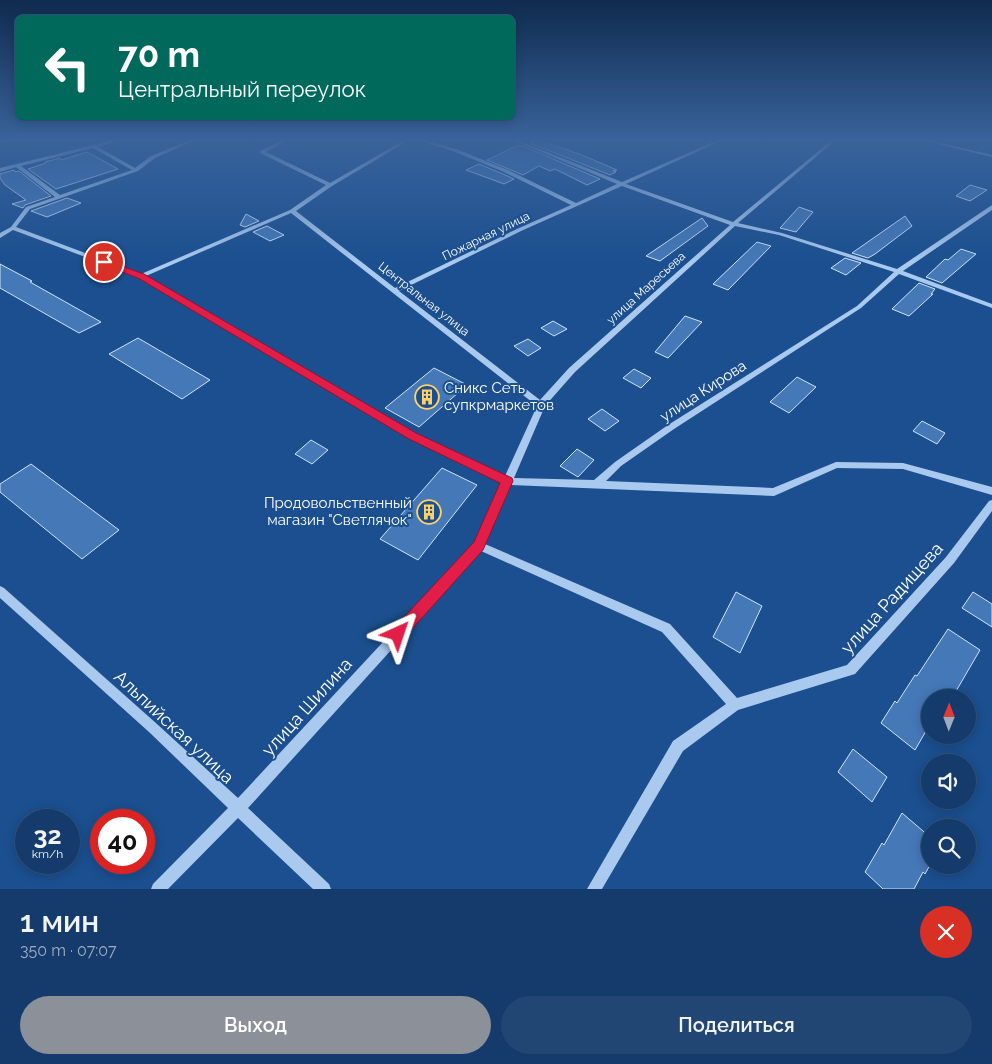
<!DOCTYPE html>
<html lang="ru">
<head>
<meta charset="utf-8">
<style>
  body { margin:0; font-family:Raleway,sans-serif; background:#214673; color:#f1f3f6; height:100vh; display:flex; flex-direction:column; font-size:19px; white-space:nowrap }
  * { box-sizing:border-box; margin:0 }
  p { font-size:16px; color:#9dadc1 }
  .icon { flex:none; width:28px; height:28px; fill:none; stroke:currentColor; stroke-width:2; stroke-linecap:round; stroke-linejoin:round }
  .map { position:relative; height:889px; overflow:hidden }
  .drawer { display:flex; flex-direction:column; background:#143b6b; flex:1 }
  .drawer>* { flex:none }
  .top-card { position:absolute; left:15px; top:15px; width:500px; height:105px; border-radius:8px; box-shadow:0 2px 12px #0003,0 0 0 1px #33557e; background:#00695c; color:#fff; overflow:hidden }
  .needle { width:32px; rotate:1deg }
  .buttons { position:absolute; left:921px; top:689px; display:grid; gap:10px }
  .buttons a { display:grid; place-items:center; width:55px; height:55px; border-radius:50%; background:#143b6b; box-shadow:0 2px 12px #0003,0 0 0 1px #33557e; font-size:25px }
  .speed { position:absolute; left:15px; top:809px; display:flex; gap:10px; font-size:25px; font-weight:700; text-align:center }
  .speed>* { display:grid; place-content:center; width:65px; height:65px; border-radius:50%; background:#143b6b; box-shadow:0 2px 12px #0003,0 0 0 1px #33557e; line-height:1 }
  .speed small { font-size:12px; font-weight:400 }
  .speed .limit { border:8px solid #d22; background:#fff; color:#111 }
  .pin { position:absolute; display:grid; place-items:center; width:42px; height:42px; color:#fff; margin:-21px; border:2px solid #fff; border-radius:50%; box-shadow:0 1px 5px #0007 }
  .me { position:absolute; width:55px; margin:-28px; rotate:42deg; stroke-linejoin:round; filter:drop-shadow(0 0 4px #0008) }
  .turn { display:flex; align-items:center; gap:18px; height:105px; padding:0 20px; font-size:22px }
  .turn .icon { width:65px; height:65px; stroke-width:2.5 }
  .turn b { display:block; font-size:35px; line-height:42px }
  .round { display:grid; place-items:center; flex:none; width:52px; height:52px; border-radius:26px; background:#214673 }
  .headline { display:flex; align-items:center; justify-content:space-between; height:85px; padding:0 20px }
  h1 { font-size:30px; font-weight:600; line-height:38px }
  .action { display:flex; gap:10px; margin-top:auto; padding:10px 20px }
  .action a { flex:1; height:58px; border-radius:30px; background:#8c9099; color:#fff; font-size:20px; font-weight:600; line-height:58px; text-align:center }
  .action a+a { background:#214673; color:#f1f3f6 }
  .map>svg:first-child { display:block }
  .lines { fill:none; stroke-linecap:round; stroke-linejoin:round }
  .stream { stroke:#9cc4f0; stroke-width:3 }
  .building { fill:#4478b7; stroke:#cfe3fa }
  .minor { fill:#a9c9ee; fill-rule:evenodd }
  .route { fill:#e11d48; stroke:#92132f }
  .labels { text-anchor:middle; stroke-width:4; stroke-linejoin:round; paint-order:stroke }
  .far-street-label { font-size:12px; fill:#fff; stroke:#1b4f8f }
  .poi-label { font-size:15px; fill:#fff; stroke:#1b4f8f; text-anchor:start }
  .street-label { font-size:15px; fill:#fff; stroke:#1b4f8f }
  .near-street-label { font-size:18px; fill:#fff; stroke:#1b4f8f }
</style>
</head>
<body>
<div class="map">
<svg width="992" height="889" viewBox="0 0 992 889">
  <rect width="100%" height="100%" fill="#1b4f8f"/>
  <g class="lines">
    <!-- stream -->
    <path class="stream" d="M 0,142 L 13,139"/>
  </g>
  <!-- building -->
  <g class="building">
    <path d="M 538,140 L 582,155 L 617,170 L 613,171 L 616,172 L 610,175 L 530,143 Z"/>
    <path d="M 516,146 L 523,146 L 600,179 L 587,185 L 555,169 L 550,171 L 539,166 L 523,175 L 487,160 Z"/>
    <path d="M 87,152 L 118,169 L 56,189 L 28,169 L 46,163 L 45,162 L 60,158 L 61,160 Z"/>
    <path d="M 479,164 L 503,174 L 514,179 L 504,184 L 466,170 Z"/>
    <path d="M 14,170 L 15,172 L 19,171 L 51,196 L 25,205 L 23,208 L 12,204 L 26,200 L 5,185 L 0,178 L 0,174 Z"/>
    <path d="M 970,185 L 987,190 L 970,201 L 956,196 Z"/>
    <path d="M 67,198 L 81,203 L 47,217 L 31,211 Z"/>
    <path d="M 799,207 L 813,212 L 796,232 L 780,228 Z"/>
    <path d="M 246,214 L 259,221 L 245,227 L 240,225 Z"/>
    <path d="M 905,216 L 912,226 L 875,254 L 868,258 L 852,253 Z"/>
    <path d="M 702,218 L 708,226 L 660,261 L 646,256 Z"/>
    <path d="M 267,226 L 284,235 L 270,241 L 253,232 Z"/>
    <path d="M 757,242 L 771,246 L 728,290 L 713,284 Z"/>
    <path d="M 961,249 L 976,254 L 942,283 L 926,277 L 945,259 L 948,260 Z"/>
    <path d="M 845,258 L 861,263 L 846,275 L 831,268 Z"/>
    <path d="M 0,264 L 32,281 L 30,282 L 101,322 L 79,333 L 0,288 Z"/>
    <path d="M 919,283 L 935,289 L 931,294 L 933,294 L 909,316 L 892,309 Z"/>
    <path d="M 685,316 L 702,322 L 668,358 L 655,352 Z"/>
    <path d="M 553,321 L 567,329 L 554,336 L 541,328 Z"/>
    <path d="M 138,338 L 210,380 L 182,399 L 109,354 Z"/>
    <path d="M 528,339 L 541,348 L 528,356 L 514,346 Z"/>
    <path d="M 434,368 L 467,385 L 419,427 L 385,408 Z"/>
    <path d="M 634,369 L 651,378 L 641,388 L 623,378 Z"/>
    <path d="M 797,377 L 816,387 L 789,413 L 770,402 Z"/>
    <path d="M 602,409 L 619,421 L 605,431 L 588,419 Z"/>
    <path d="M 922,421 L 945,433 L 937,444 L 913,431 Z"/>
    <path d="M 311,440 L 328,450 L 312,464 L 295,454 Z"/>
    <path d="M 577,449 L 594,460 L 578,477 L 560,466 Z"/>
    <path d="M 31,464 L 119,530 L 82,559 L 0,492 L 0,484 Z"/>
    <path d="M 442,468 L 477,485 L 418,560 L 380,539 Z"/>
    <path d="M 736,592 L 762,606 L 740,653 L 713,637 Z"/>
    <path d="M 973,592 L 992,604 L 992,627 L 962,608 Z"/>
    <path d="M 948,629 L 980,650 L 952,698 L 930,698 L 930,724 L 915,750 L 881,723 L 895,701 L 897,703 L 915,675 L 917,676 Z"/>
    <path d="M 853,749 L 887,777 L 872,802 L 838,772 Z"/>
    <path d="M 902,813 L 930,837 L 930,865 L 925,874 L 923,872 L 914,889 L 883,889 L 865,872 L 882,843 L 884,845 Z"/>
  </g>
  <g class="lines">
    <!-- minor -->
    <g class="minor">
      <path d="M 118,139 L 124,139 L 98,147 L 135,168 L 151,156 L 193,139 L 198,139 L 155,158 L 138,171 L 30,209 L 16,227 L 141,274 L 290,210 L 326,185 L 260,153 L 260,151 L 285,139 L 290,139 L 266,152 L 330,183 L 406,139 L 411,139 L 332,186 L 296,211 L 395,288 L 517,229 L 571,205 L 504,172 L 455,152 L 415,139 L 421,139 L 459,150 L 508,170 L 576,203 L 617,184 L 510,139 L 515,139 L 622,182 L 720,139 L 725,139 L 626,184 L 733,222 L 833,139 L 837,139 L 738,223 L 782,233 L 897,269 L 992,205 L 992,210 L 903,271 L 992,304 L 992,308 L 899,274 L 861,308 L 674,429 L 621,466 L 606,481 L 773,488 L 836,462 L 903,463 L 992,487 L 992,495 L 903,469 L 837,468 L 774,496 L 511,485 L 485,544 L 670,624 L 737,698 L 847,665 L 946,557 L 989,501 L 992,500 L 992,511 L 954,563 L 855,674 L 738,710 L 683,751 L 602,889 L 587,889 L 673,741 L 726,704 L 662,632 L 481,551 L 248,808 L 329,884 L 331,889 L 313,889 L 238,818 L 168,889 L 151,889 L 153,884 L 228,808 L 149,732 L 0,598 L 0,586 L 4,588 L 157,724 L 238,798 L 475,543 L 502,483 L 410,438 L 139,277 L 13,230 L 0,238 L 0,233 L 11,227 L 26,207 L 55,197 L 16,167 L 0,172 L 0,168 ZM 93,148 L 132,170 L 60,195 L 21,166 ZM 622,186 L 730,225 L 569,368 L 540,400 L 399,291 L 521,231 ZM 291,213 L 537,406 L 505,476 L 416,434 L 146,276 ZM 735,226 L 779,235 L 894,272 L 857,306 L 668,425 L 615,462 L 594,480 L 514,478 L 545,406 L 575,372 Z"/>
      <path d="M 917,139 L 924,139 L 992,155 L 992,157 Z"/>
    </g>
  </g>
  <!-- sky -->
  <linearGradient id="sky" x2="0" y2="1"><stop stop-color="#0f2b4f"/><stop offset="0.53" stop-color="#39639b"/><stop offset="1" stop-color="#39639b" stop-opacity="0"/></linearGradient>
  <rect width="992" height="263" fill="url(#sky)"/>
  <!-- route -->
  <path class="route" d="M 104,260 L 144,274 L 416,433 L 512,478 L 513,481 L 483,550 L 403,639 L 398,641 L 393,639 L 391,634 L 393,629 L 474,542 L 500,483 L 409,439 L 138,278 L 101,264 L 100,262 Z"/>
  <!-- icons -->
  <defs>
    <g id="building-ring" transform="scale(1.25)"><circle r="9.5" fill="#1b4f8f" stroke="#ffd166" stroke-width="1.5"/><path d="M-4-6H4V6H1V3H-1V6H-4ZM-2.5-4.3h1.7v1.8h-1.7ZM.8-4.3h1.7v1.8H.8ZM-2.5-1h1.7V.8h-1.7ZM.8-1h1.7V.8H.8Z" fill="#ffd166"/></g>
  </defs>
  <g fill-rule="evenodd">
    <use href="#building-ring" x="427" y="397"/>
    <use href="#building-ring" x="429" y="512"/>
  </g>
  <g class="labels">
    <!-- far-street labels -->
    <g class="far-street-label">
      <text transform="translate(486 236) rotate(-26)" y="4">Пожарная улица</text>
      <text transform="translate(646 288) rotate(-42)" y="4">улица Маресьева</text>
      <text transform="translate(424 299) rotate(38)" y="4">Центральная улица</text>
    </g>
    <!-- poi labels -->
    <g class="poi-label">
      <text x="444" y="393">Сникс Сеть<tspan x="444" dy="17">супкрмаркетов</tspan></text>
      <text x="412" y="508" text-anchor="end">Продовольственный<tspan x="412" dy="17">магазин "Светлячок"</tspan></text>
    </g>
    <!-- street labels -->
    <g class="street-label">
      <text transform="translate(703 391) rotate(-33)" y="5">улица Кирова</text>
    </g>
    <!-- near-street labels -->
    <g class="near-street-label">
      <text transform="translate(892 598) rotate(-48)" y="6">улица Радищева</text>
      <text transform="translate(307 707) rotate(-48)" y="6">улица Шилина</text>
      <text transform="translate(174 727) rotate(43)" y="6">Альпийская улица</text>
    </g>
  </g>
</svg>
<div class="buttons">
<a><svg class="needle" viewBox="-14 -14 28 28"><path d="M0-13l5 13h-10z" fill="#e53935"/><path d="M0 13l5-13h-10z" fill="#9dadc1"/></svg></a>
<a><svg class="icon" aria-label="sound" viewBox="0 0 24 24"><path d="M4 9h4l5-4v14l-5-4H4zM17 9q2 3 0 6"/></svg></a>
<a><svg class="icon" aria-label="search" viewBox="0 0 24 24"><circle cx="10" cy="10" r="6"/><path d="M15 15l6 6"/></svg></a>
</div>
<div class="speed"><div>32<small>km/h</small></div><div class="limit">40</div></div>
<div class="pin" style="left:104px;top:262px;background:#d93025"><svg class="icon" aria-label="arrive" viewBox="0 0 24 24"><path d="M6 21V4h12l-3 4 3 4H6"/></svg></div>
<svg class="me" style="left:398px;top:634px" viewBox="-20 -20 40 40"><path d="M0-17L14 15 0 8-14 15z" fill="#e11d48" stroke="#fff" stroke-width="4"/></svg>
<div class="top-card">
<div class="turn"><svg class="icon" aria-label="left" viewBox="0 0 24 24"><path d="M17 20v-9H6M10 6l-5 5 5 5"/></svg><div><b>70 m</b>Центральный переулок</div></div>
</div>
</div>
<section class="drawer">
<div class="headline"><div><h1>1 мин</h1><p>350 m · 07:07</p></div><a class="round" style="background:#d93025;color:#fff"><svg class="icon" aria-label="close" viewBox="0 0 24 24"><path d="M6 6l12 12M18 6L6 18"/></svg></a></div>
<div class="action"><a>Выход</a><a>Поделиться</a></div>
</section>
</body>
</html>
